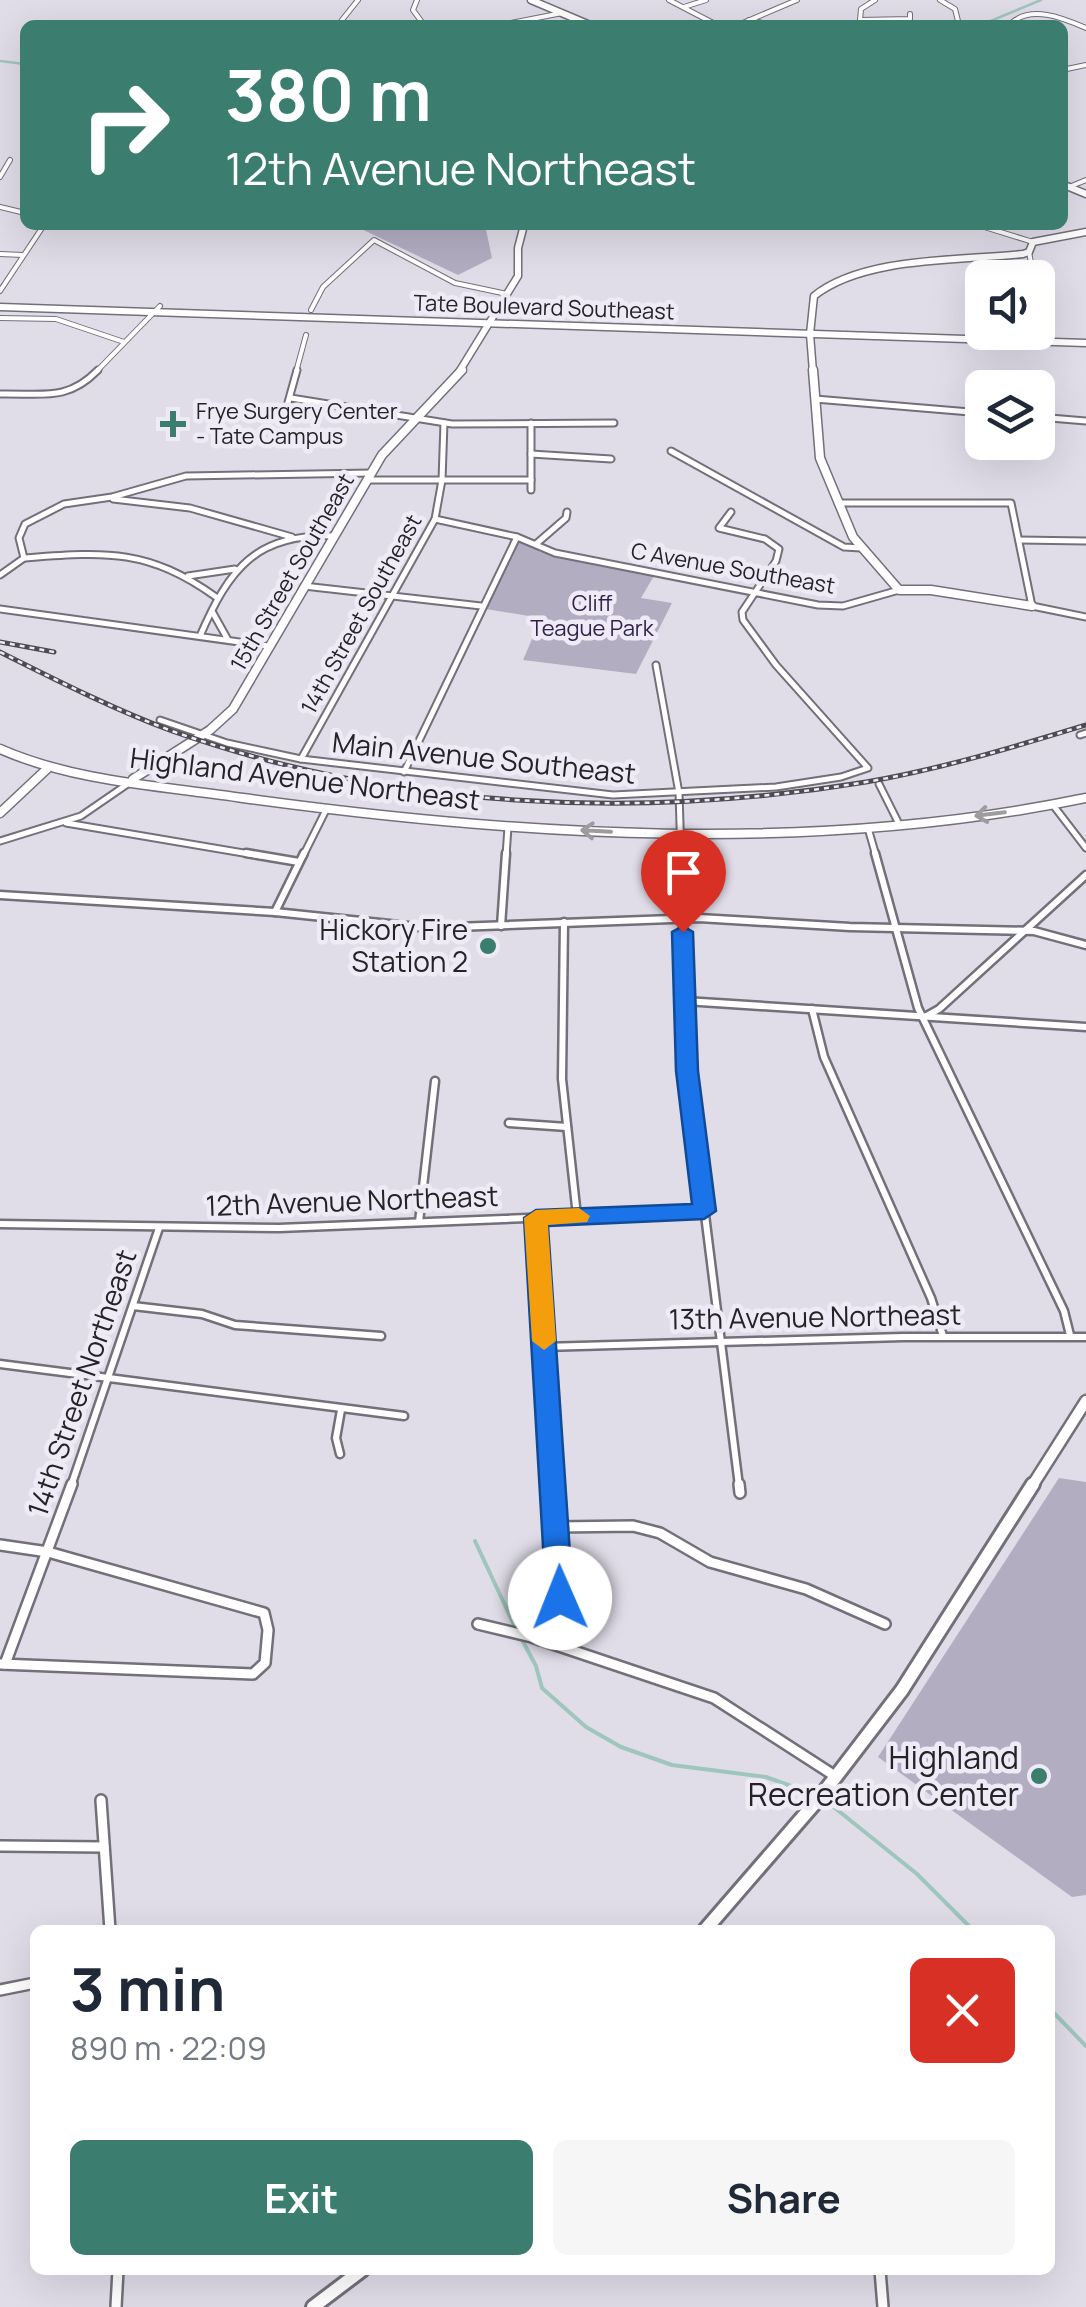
<!DOCTYPE html>
<html lang="en">
<head>
<meta charset="utf-8">
<style>
  body { margin:0; font-family:Manrope,sans-serif; background:#f6f6f7; color:#1f2937; height:100vh; display:flex; flex-direction:column; font-size:38px; white-space:nowrap }
  * { box-sizing:border-box; margin:0 }
  p { font-size:32px; color:#747a83 }
  .icon { flex:none; width:55px; height:55px; fill:none; stroke:currentColor; stroke-width:2; stroke-linecap:round; stroke-linejoin:round }
  .map { position:relative; flex:1; overflow:hidden }
  .side { position:absolute; left:30px; top:1925px; width:1025px; height:350px; display:flex; flex-direction:column; background:#fff; border-radius:15px; box-shadow:0 10px 40px #0002 }
  .side>* { flex:none }
  .hud { position:absolute; left:20px; top:20px; width:1048px; height:210px; border-radius:15px; box-shadow:0 10px 40px #0002; background:#3b7e70; color:#fff; overflow:hidden }
  .tools { position:absolute; left:965px; top:260px; display:grid; gap:20px }
  .tools a { display:grid; place-items:center; width:90px; height:90px; border-radius:15px; background:#fff; box-shadow:0 10px 40px #0002; font-size:50px }
  .pin { position:absolute; display:grid; place-items:center; width:85px; height:85px; color:#fff; margin:-102px -42px; border-radius:50% 50% 50% 0; rotate:-45deg; box-shadow:0 0 10px #0007 }
  .pin .icon { rotate:45deg }
  .me { position:absolute; width:110px; margin:-55px; rotate:359deg; stroke-linejoin:round; filter:drop-shadow(0 0 8px #0008) }
  .turn { display:flex; align-items:center; gap:35px; height:210px; padding:0 40px; font-size:45px }
  .turn .icon { width:130px; height:130px; stroke-width:2.5 }
  .turn b { display:block; font-size:70px; line-height:85px }
  .round { display:grid; place-items:center; flex:none; width:105px; height:105px; border-radius:15px; background:#f6f6f7 }
  .headline { display:flex; align-items:center; justify-content:space-between; height:170px; padding:0 40px }
  h1 { font-size:60px; font-weight:700; line-height:75px }
  .button { display:flex; gap:20px; margin-top:auto; padding:20px 40px }
  .button a { flex:1; height:115px; border-radius:15px; background:#3b7e70; color:#fff; font-size:40px; font-weight:700; line-height:115px; text-align:center }
  .button a+a { background:#f6f6f7; color:#1f2937 }
  .map>svg:first-child { display:block }
  .green { fill:#b3adc2 }
  .lines { fill:none; stroke-linecap:round; stroke-linejoin:round }
  .stream-far1 { stroke:#9fc6bc; stroke-width:2.5 }
  .stream { stroke:#9fc6bc; stroke-width:4 }
  .street-far3-casing { stroke:#73707a; stroke-width:6 }
  .street-far2-casing { stroke:#73707a; stroke-width:9 }
  .street-far1-casing { stroke:#73707a; stroke-width:11 }
  .street-casing { stroke:#73707a; stroke-width:14 }
  .secondary-far3-casing { stroke:#73707a; stroke-width:9 }
  .secondary-far2-casing { stroke:#73707a; stroke-width:11 }
  .secondary-far1-casing { stroke:#73707a; stroke-width:15 }
  .secondary-casing { stroke:#73707a; stroke-width:18 }
  .primary-casing { stroke:#73707a; stroke-width:9 }
  .street-far3 { stroke:#fff; stroke-width:4 }
  .street-far2 { stroke:#fff; stroke-width:5 }
  .street-far1 { stroke:#fff; stroke-width:6 }
  .street { stroke:#fff; stroke-width:9 }
  .secondary-far3 { stroke:#fff; stroke-width:6 }
  .secondary-far2 { stroke:#fff; stroke-width:8 }
  .secondary-far1 { stroke:#fff; stroke-width:10 }
  .secondary { stroke:#fff; stroke-width:12 }
  .primary { stroke:#fff; stroke-width:6 }
  .rail-casing { stroke:#4e4c52; stroke-width:5 }
  .rail { stroke:#eeeaf6; stroke-width:2.5; stroke-dasharray:5; stroke-linecap:butt }
  .oneway { stroke:#9d9c9e }
  .route { fill:#1a73e8; stroke:#114b97; stroke-width:2.5 }
  .slow { fill:#f59e0b }
  .poi-dot { fill:#3b7e70; stroke:#eeeaf6; stroke-width:4 }
  .labels { text-anchor:middle; stroke-width:9; stroke-linejoin:round; paint-order:stroke }
  .far-street-label { font-size:22px; fill:#252328; stroke:#eeeaf6 }
  .far-poi-label { font-size:22px; fill:#252328; stroke:#eeeaf6; text-anchor:start }
  .far-park-label { font-size:22px; fill:#32224b; stroke:#eeeaf6 }
  .street-label { font-size:28px; fill:#252328; stroke:#eeeaf6 }
  .poi-label { font-size:28px; fill:#252328; stroke:#eeeaf6; text-anchor:end }
  .near-poi-label { font-size:32px; fill:#252328; stroke:#eeeaf6; text-anchor:end }
</style>
</head>
<body>
<div class="map">
<svg width="1086" height="2307" viewBox="0 0 1086 2307">
  <rect width="100%" height="100%" fill="#e0dde9"/>
  <!-- green -->
  <g class="green">
    <path d="M 353,225 L 485,225 L 492,258 L 458,275 Z"/>
    <path d="M 523,541 L 540,552 L 655,574 L 641,598 L 672,603 L 636,674 L 523,660 L 541,618 L 486,609 L 518,543 Z"/>
    <path d="M 1059,1478 L 1086,1482 L 1086,1895 L 1072,1897 L 878,1757 Z"/>
  </g>
  <g class="lines">
    <!-- stream-far1 -->
    <g class="stream-far1">
      <path d="M 981,25 L 1041,0"/>
      <path d="M 0,61 L 25,64"/>
    </g>
    <!-- stream -->
    <g class="stream">
      <path d="M 475,1541 L 516,1629"/>
      <path d="M 520,1636 L 536,1666 L 542,1688 L 586,1727 L 621,1747 L 672,1765 L 766,1777 L 814,1794"/>
      <path d="M 825,1800 L 917,1874 L 973,1930"/>
      <path d="M 1050,2009 L 1086,2046"/>
    </g>
    <!-- street-far3 casing -->
    <g class="street-far3-casing">
      <g id="street-far3">
        <path d="M 417,0 L 413,10 L 424,25"/>
        <path d="M 669,0 L 717,25"/>
        <path d="M 875,0 L 861,9 L 860,20 L 910,19 L 910,14"/>
        <path d="M 940,0 L 955,9 L 959,25"/>
        <path d="M 684,7 L 706,0"/>
        <path d="M 749,20 L 772,25"/>
        <path d="M 338,25 L 358,0"/>
        <path d="M 501,25 L 562,13"/>
        <path d="M 738,25 L 797,0"/>
        <path d="M 1009,25 C 1030,4 1063,18 1086,28"/>
        <path d="M 1062,70 L 1086,65"/>
        <path d="M 0,177 L 10,160"/>
        <path d="M 1069,187 L 1086,180"/>
        <path d="M 0,207 L 25,213"/>
        <path d="M 978,225 L 1033,242"/>
        <path d="M 1029,252 L 1034,278"/>
        <path d="M 0,254 L 23,255"/>
        <path d="M 1038,279 L 1048,286 L 1052,298"/>
        <path d="M 0,291 L 44,225"/>
        <path d="M 311,310 L 323,287 L 374,240 L 455,283 L 507,294"/>
        <path d="M 0,318 L 56,319 L 124,342"/>
        <path d="M 96,372 L 160,306"/>
        <path d="M 296,372 L 306,335"/>
      </g>
    </g>
    <!-- street-far2 casing -->
    <g class="street-far2-casing">
      <g id="street-far2">
        <path d="M 0,394 C 42,393 67,402 98,370"/>
        <path d="M 291,398 L 452,424 L 614,423"/>
        <path d="M 815,399 L 982,413"/>
        <path d="M 1038,417 L 1086,421"/>
        <path d="M 531,423 L 531,490"/>
        <path d="M 282,424 L 297,370"/>
        <path d="M 671,451 L 844,547 L 861,548"/>
        <path d="M 531,454 L 611,459"/>
        <path d="M 368,480 L 531,480"/>
        <path d="M 113,499 L 190,508 L 292,537"/>
        <path d="M 838,503 L 1011,503 L 1032,606 L 1086,617"/>
        <path d="M 435,519 L 517,537 L 555,553 L 818,605 L 843,606 L 899,590"/>
        <path d="M 1019,540 L 1086,541"/>
        <path d="M 536,544 L 566,518 L 567,512"/>
        <path d="M 24,558 C 106,552 147,548 216,597"/>
        <path d="M 0,575 L 24,558 L 19,538 L 25,524 L 64,504 L 112,497 L 186,476 L 371,473"/>
        <path d="M 188,576 L 235,569"/>
        <path d="M 304,586 L 481,606"/>
        <path d="M 0,609 L 268,646"/>
        <path d="M 213,613 L 228,640"/>
        <path d="M 200,636 C 229,569 256,533 334,536"/>
        <path d="M 656,665 L 679,793 L 681,856"/>
        <path d="M 160,720 L 227,743 L 301,759 L 613,795 L 776,787 L 841,777 L 868,768 L 776,665 L 743,620 L 742,612 L 776,561 L 779,549 L 765,539 L 719,528 L 731,512"/>
        <path d="M 1080,735 L 1086,733"/>
        <path d="M 301,759 L 435,519 L 442,480 L 444,423"/>
        <path d="M 404,772 L 517,537"/>
        <path d="M 879,784 L 899,824"/>
        <path d="M 1053,805 L 1086,848"/>
        <path d="M 66,823 L 261,856"/>
        <path d="M 868,828 L 876,856"/>
        <path d="M 0,841 L 81,816 L 129,783"/>
        <path d="M 303,856 L 326,810"/>
        <path d="M 506,856 L 508,827"/>
      </g>
    </g>
    <!-- street-far1 casing -->
    <g class="street-far1-casing">
      <g id="street-far1">
        <path d="M 246,853 L 299,862"/>
        <path d="M 681,853 L 687,1071 L 739,1486"/>
        <path d="M 875,853 L 918,1008 L 1064,1311 L 1070,1335"/>
        <path d="M 0,895 L 275,912 L 428,928 L 699,918 L 850,927 L 1034,931 L 1086,945"/>
        <path d="M 275,912 L 304,853"/>
        <path d="M 564,922 L 562,1079 L 577,1216"/>
        <path d="M 501,926 L 506,853"/>
        <path d="M 685,1001 L 1086,1027"/>
        <path d="M 812,1009 L 824,1057 L 931,1298 L 943,1336"/>
        <path d="M 923,1018 L 939,1009 L 1086,875"/>
        <path d="M 509,1123 L 567,1127"/>
        <path d="M 536,1218 L 555,1486"/>
        <path d="M 419,1222 L 435,1081"/>
        <path d="M 0,1224 L 279,1228 L 705,1211"/>
        <path d="M 133,1306 L 202,1314 L 235,1325 L 381,1336"/>
        <path d="M 544,1347 L 903,1337 L 1086,1337"/>
        <path d="M 0,1364 L 404,1416"/>
        <path d="M 340,1454 L 336,1438 L 341,1410"/>
        <path d="M 71,1486 L 159,1228"/>
      </g>
    </g>
    <!-- street casing -->
    <g class="street-casing">
      <g id="street">
        <path d="M 739,1484 L 740,1493"/>
        <path d="M 557,1527 L 633,1526 L 660,1533 L 710,1562 L 806,1589 L 885,1624"/>
        <path d="M 0,1545 L 48,1552 L 264,1613 L 268,1630 L 265,1663 L 253,1674 L 0,1664"/>
        <path d="M 478,1624 L 532,1637 L 714,1698 L 835,1776"/>
        <path d="M 540,1640 L 560,1598 L 555,1484"/>
        <path d="M 5,1664 L 72,1484"/>
        <path d="M 101,1800 L 110,1930"/>
        <path d="M 0,1846 L 104,1847"/>
        <path d="M 0,1990 L 35,1983"/>
        <path d="M 880,2270 L 883,2307"/>
        <path d="M 116,2307 L 118,2270"/>
      </g>
    </g>
    <!-- secondary-far3 casing -->
    <g class="secondary-far3-casing">
      <g id="secondary-far3">
        <path d="M 531,0 L 590,25"/>
        <path d="M 1062,184 L 1086,194"/>
        <path d="M 459,372 L 518,276 L 518,248 L 524,225"/>
        <path d="M 813,372 L 810,334 L 814,296 C 864,256 961,261 1023,254 L 1029,252 L 1033,242 L 1086,232"/>
      </g>
    </g>
    <!-- secondary-far2 casing -->
    <g class="secondary-far2-casing">
      <g id="secondary-far2">
        <path d="M 813,370 L 820,458 L 853,537 L 899,590 L 931,590 L 1032,606"/>
        <path d="M 0,749 C 75,782 163,786 243,798 C 520,836 811,855 1086,798"/>
        <path d="M 133,779 L 210,730 L 233,709 L 382,455 L 462,370"/>
        <path d="M 0,813 L 49,767"/>
      </g>
    </g>
    <!-- secondary-far1 casing -->
    <g class="secondary-far1-casing">
      <path id="secondary-far1" d="M 1032,1486 L 1086,1401"/>
    </g>
    <!-- secondary casing -->
    <g class="secondary-casing">
      <g id="secondary">
        <path d="M 705,1930 L 821,1796 L 902,1690 L 1033,1484"/>
        <path d="M 313,2307 L 362,2270"/>
      </g>
    </g>
    <!-- primary casing -->
    <g class="primary-casing">
      <path id="primary" d="M 0,307 L 1086,343"/>
    </g>
    <!-- street-far3 -->
    <use href="#street-far3" class="street-far3"/>
    <!-- street-far2 -->
    <use href="#street-far2" class="street-far2"/>
    <!-- street-far1 -->
    <use href="#street-far1" class="street-far1"/>
    <!-- street -->
    <use href="#street" class="street"/>
    <!-- secondary-far3 -->
    <use href="#secondary-far3" class="secondary-far3"/>
    <!-- secondary-far2 -->
    <use href="#secondary-far2" class="secondary-far2"/>
    <!-- secondary-far1 -->
    <use href="#secondary-far1" class="secondary-far1"/>
    <!-- secondary -->
    <use href="#secondary" class="secondary"/>
    <!-- primary -->
    <use href="#primary" class="primary"/>
    <!-- rail casing -->
    <g class="rail-casing">
      <g id="rail">
        <path d="M 0,642 L 54,652"/>
        <path d="M 0,652 C 56,680 113,709 172,731 C 392,809 637,820 866,782 C 941,769 1014,747 1086,725"/>
      </g>
    </g>
    <!-- rail -->
    <use href="#rail" class="rail"/>
  </g>
  <!-- one-way arrows -->
  <defs><path id="oneway-shaft" d="M-6 0H5M1.5-3L5.5 0L1.5 3" fill="none" stroke-width="1.6" stroke-linecap="round" stroke-linejoin="round" transform="scale(2.5)"/></defs>
  <g class="oneway">
    <use href="#oneway-shaft" transform="translate(990 814) rotate(173)"/>
    <use href="#oneway-shaft" transform="translate(596 831) rotate(-177)"/>
  </g>
  <!-- route -->
  <path class="route" d="M 683,926 L 693,932 L 698,1071 L 716,1211 L 704,1219 L 548,1226 L 573,1598 L 569,1606 L 560,1609 L 550,1606 L 546,1598 L 524,1218 L 536,1210 L 692,1204 L 676,1071 L 672,932 Z"/>
  <!-- slow -->
  <path class="slow" d="M 579,1208 L 590,1216 L 587,1222 L 548,1225 L 556,1341 L 544,1350 L 532,1341 L 524,1218 L 536,1210 Z"/>
  <!-- markers -->
  <g class="poi-dot">
    <path d="M168 409h10v10h10v10h-10v10h-10v-10h-10v-10h10z"/>
    <circle cx="488" cy="946" r="10"/>
    <circle cx="1039" cy="1776" r="10"/>
  </g>
  <g class="labels">
    <!-- far-street labels -->
    <g class="far-street-label">
      <text transform="translate(544 307) rotate(2)" y="8">Tate Boulevard Southeast</text>
      <text transform="translate(733 568) rotate(10)" y="8">C Avenue Southeast</text>
      <text transform="translate(292 572) rotate(-60)" y="8">15th Street Southeast</text>
      <text transform="translate(361 614) rotate(-61)" y="8">14th Street Southeast</text>
    </g>
    <!-- far-poi labels -->
    <g class="far-poi-label">
      <text x="196" y="419">Frye Surgery Center<tspan x="196" dy="25">- Tate Campus</tspan></text>
    </g>
    <!-- far-park labels -->
    <g class="far-park-label">
      <text x="592" y="611">Cliff<tspan x="592" dy="25">Teague Park</tspan></text>
    </g>
    <!-- street labels -->
    <g class="street-label">
      <text transform="translate(484 758) rotate(6)" y="10">Main Avenue Southeast</text>
      <text transform="translate(305 779) rotate(7)" y="10">Highland Avenue Northeast</text>
      <text transform="translate(352 1201) rotate(-2)" y="10">12th Avenue Northeast</text>
      <text transform="translate(815 1317) rotate(-1)" y="10">13th Avenue Northeast</text>
      <text transform="translate(82 1383) rotate(-71)" y="10">14th Street Northeast</text>
    </g>
    <!-- poi labels -->
    <g class="poi-label">
      <text x="468" y="940">Hickory Fire<tspan x="468" dy="32">Station 2</tspan></text>
    </g>
    <!-- near-poi labels -->
    <g class="near-poi-label">
      <text x="1019" y="1769">Highland<tspan x="1019" dy="37">Recreation Center</tspan></text>
    </g>
  </g>
</svg>
<div class="tools">
<a><svg class="icon" aria-label="sound" viewBox="0 0 24 24"><path d="M4 9h4l5-4v14l-5-4H4zM17 9q2 3 0 6"/></svg></a>
<a><svg class="icon" aria-label="layers" viewBox="0 0 24 24"><path d="M12 4l9 5-9 5-9-5zM3 14l9 5 9-5"/></svg></a>
</div>
<div class="pin" style="left:683px;top:932px;background:#d93025"><svg class="icon" aria-label="arrive" viewBox="0 0 24 24"><path d="M6 21V4h12l-3 4 3 4H6"/></svg></div>
<svg class="me" style="left:560px;top:1598px" viewBox="-20 -20 40 40"><circle r="19" fill="#fff"/><path d="M0-13L10 11 0 6-10 11z" fill="#1a73e8"/></svg>
<div class="hud">
<div class="turn"><svg class="icon" aria-label="right" viewBox="0 0 24 24"><path d="M7 20v-9h11M14 6l5 5-5 5"/></svg><div><b>380 m</b>12th Avenue Northeast</div></div>
</div>
<section class="side">
<div class="headline"><div><h1>3 min</h1><p>890 m · 22:09</p></div><a class="round" style="background:#d93025;color:#fff"><svg class="icon" aria-label="close" viewBox="0 0 24 24"><path d="M6 6l12 12M18 6L6 18"/></svg></a></div>
<div class="button"><a>Exit</a><a>Share</a></div>
</section>
</div>
</body>
</html>
